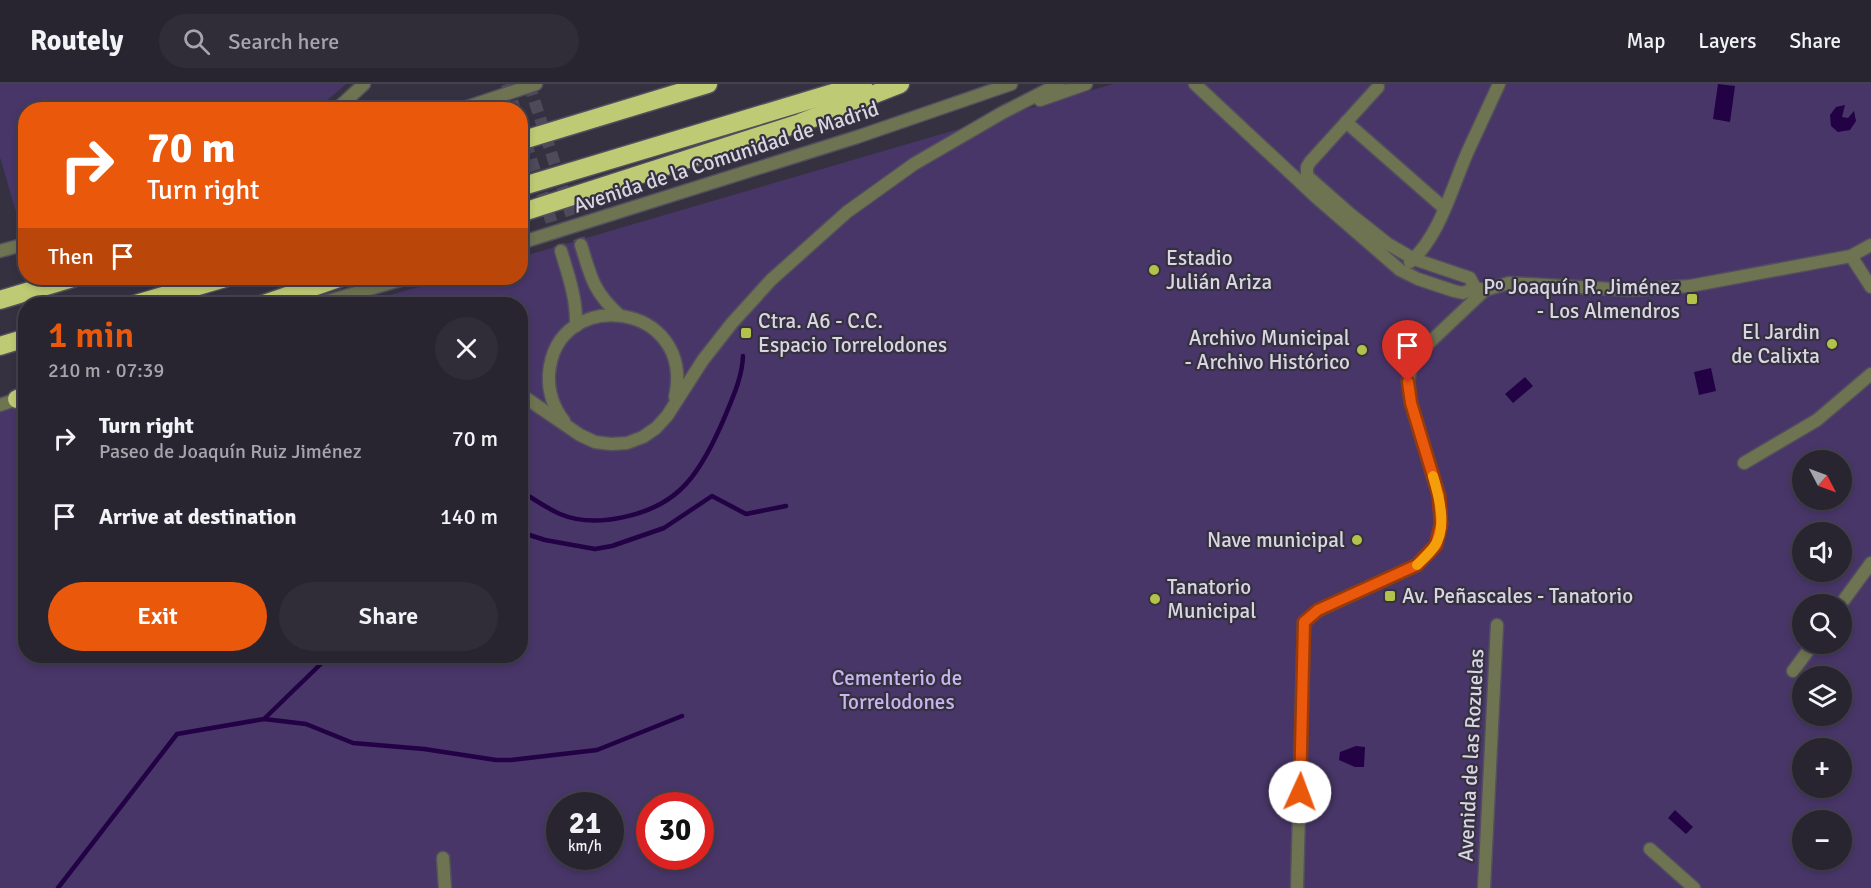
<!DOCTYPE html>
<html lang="en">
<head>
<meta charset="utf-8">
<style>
  body { margin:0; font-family:Signika,sans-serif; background:#302d39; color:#f1f3f6; height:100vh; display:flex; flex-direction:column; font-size:22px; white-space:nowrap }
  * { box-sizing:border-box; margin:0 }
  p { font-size:20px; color:#a5a5ab }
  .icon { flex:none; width:33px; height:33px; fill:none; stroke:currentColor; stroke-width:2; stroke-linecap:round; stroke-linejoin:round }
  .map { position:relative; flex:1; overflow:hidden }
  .sheet { position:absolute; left:18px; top:213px; width:510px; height:366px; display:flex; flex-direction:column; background:#282531; border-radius:24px; box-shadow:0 3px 9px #0003,0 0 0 2px #44424d }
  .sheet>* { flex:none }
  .banner { position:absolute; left:18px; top:18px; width:510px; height:183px; border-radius:24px; box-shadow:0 3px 9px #0003,0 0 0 2px #44424d; background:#ea580c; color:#fff; overflow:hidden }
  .needle { width:39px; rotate:131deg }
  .fabs { position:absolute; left:1792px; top:366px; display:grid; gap:12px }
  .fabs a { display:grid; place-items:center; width:60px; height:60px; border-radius:50%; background:#282531; box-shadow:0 3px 9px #0003,0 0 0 2px #44424d; font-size:30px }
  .speed { position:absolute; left:546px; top:708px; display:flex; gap:12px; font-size:30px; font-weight:700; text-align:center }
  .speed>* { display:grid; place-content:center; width:78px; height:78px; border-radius:50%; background:#282531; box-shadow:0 3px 9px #0003,0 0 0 2px #44424d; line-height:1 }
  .speed small { font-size:15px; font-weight:400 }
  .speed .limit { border:9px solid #d22; background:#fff; color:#111 }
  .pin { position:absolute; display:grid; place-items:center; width:51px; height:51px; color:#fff; margin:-62px -26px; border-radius:50% 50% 50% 0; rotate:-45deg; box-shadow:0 0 6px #0007 }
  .pin .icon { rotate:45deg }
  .me { position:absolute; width:66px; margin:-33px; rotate:2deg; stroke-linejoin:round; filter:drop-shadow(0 0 4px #0008) }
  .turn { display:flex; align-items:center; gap:21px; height:126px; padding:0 30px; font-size:27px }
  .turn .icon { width:78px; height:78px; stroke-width:2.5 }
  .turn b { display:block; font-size:42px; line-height:51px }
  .then { display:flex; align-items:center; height:57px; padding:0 30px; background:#0003; gap:12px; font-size:22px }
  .round { display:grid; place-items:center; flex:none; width:63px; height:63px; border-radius:32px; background:#302d39 }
  .headline { display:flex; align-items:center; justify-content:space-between; height:102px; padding:0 30px }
  h1 { font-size:36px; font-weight:600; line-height:45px; color:#ea580c }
  .button { display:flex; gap:12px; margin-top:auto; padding:12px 30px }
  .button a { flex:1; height:69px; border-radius:36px; background:#ea580c; color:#fff; font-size:24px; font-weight:600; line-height:69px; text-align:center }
  .button a+a { background:#302d39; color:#f1f3f6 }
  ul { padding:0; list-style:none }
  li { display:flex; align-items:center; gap:18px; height:78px; padding:0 30px }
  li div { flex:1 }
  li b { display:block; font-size:22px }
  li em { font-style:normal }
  header { display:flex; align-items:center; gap:36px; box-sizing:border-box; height:84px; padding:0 30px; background:#282531; border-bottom:2px solid #44424d }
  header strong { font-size:28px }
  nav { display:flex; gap:33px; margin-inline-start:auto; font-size:21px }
  .search { width:420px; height:54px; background:#302d39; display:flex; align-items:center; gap:15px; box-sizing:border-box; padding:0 21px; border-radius:33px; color:#a5a5ab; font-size:22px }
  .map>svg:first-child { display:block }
  .green { fill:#483668; fill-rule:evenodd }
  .water { fill:#220144 }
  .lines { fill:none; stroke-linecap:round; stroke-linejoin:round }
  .stream { stroke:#220144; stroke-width:4.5 }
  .minor-tunnel { stroke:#4e4a59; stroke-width:12; stroke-dasharray:12 6; stroke-linecap:butt }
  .minor-casing { stroke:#534f5e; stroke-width:15 }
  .motorway-casing { stroke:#534f5e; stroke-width:21 }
  .minor { stroke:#6e7452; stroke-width:12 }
  .motorway { stroke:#becb74; stroke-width:18 }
  .route-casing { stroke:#983908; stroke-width:15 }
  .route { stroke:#ea580c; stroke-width:10 }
  .slow { stroke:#f59e0b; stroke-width:10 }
  .poi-dot { fill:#b3c24b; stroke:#363141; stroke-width:2 }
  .labels { text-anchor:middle; stroke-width:4.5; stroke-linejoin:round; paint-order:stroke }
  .street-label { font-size:21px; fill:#d9d6e1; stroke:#363141 }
  .poi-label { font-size:21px; fill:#d9d6e1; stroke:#363141; text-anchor:start }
  .park-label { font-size:21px; fill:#c8b5f1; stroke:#363141 }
</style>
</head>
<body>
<header>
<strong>Routely</strong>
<div class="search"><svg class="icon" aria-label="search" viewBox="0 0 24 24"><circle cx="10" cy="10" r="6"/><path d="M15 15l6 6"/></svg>Search here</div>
<nav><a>Map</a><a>Layers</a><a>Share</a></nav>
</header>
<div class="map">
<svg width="1871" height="804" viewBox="0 0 1871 804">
  <rect width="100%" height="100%" fill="#363141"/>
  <!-- green -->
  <g class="green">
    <path d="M 0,0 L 346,0 L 317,25 L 26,26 L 26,148 L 22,149 L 0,73 Z"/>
    <path d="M 1113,0 L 1871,0 L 1871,804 L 0,804 L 0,325 L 25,318 L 26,572 L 520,572 L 520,220 L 358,220 L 451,194 L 520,194 L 521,173 ZM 1803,376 L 1842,376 L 1842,416 L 1803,416 ZM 1803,448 L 1842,448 L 1842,488 L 1803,488 ZM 1803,520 L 1842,520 L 1842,560 L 1803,560 ZM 1803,592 L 1842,592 L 1842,632 L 1803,632 ZM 1803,664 L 1842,664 L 1842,704 L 1803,704 ZM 560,722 L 610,722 L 610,772 L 560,772 ZM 650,722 L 700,722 L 700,772 L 650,772 ZM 1803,736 L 1842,736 L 1842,776 L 1803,776 Z"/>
  </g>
  <!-- water -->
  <g class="water">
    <path d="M 1718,0 L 1735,2 L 1730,38 L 1713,35 Z"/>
    <path d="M 1845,21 L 1842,33 L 1848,34 L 1854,27 L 1856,37 L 1850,46 L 1838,48 L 1831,42 L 1830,31 L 1836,23 Z"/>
    <path d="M 1711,284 L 1716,307 L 1699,311 L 1694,288 Z"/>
    <path d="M 1525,293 L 1533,302 L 1513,319 L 1505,310 Z"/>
    <path d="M 1356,662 L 1365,663 L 1364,683 L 1355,683 L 1339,676 L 1340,668 Z"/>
    <path d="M 1675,726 L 1693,743 L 1686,750 L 1668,734 Z"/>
  </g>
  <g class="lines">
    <!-- stream -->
    <g class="stream">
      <path d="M 520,407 C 533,414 546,424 560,430 C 595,445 652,432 680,406 C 699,389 713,360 723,337 C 732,315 742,295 743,272"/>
      <path d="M 520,448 L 545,456 L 595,465 L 612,462 L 664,444 L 712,412 L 746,430 L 786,422"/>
      <path d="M 264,635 L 306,640 L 353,659 L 424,665 L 496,676 L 511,676 L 597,666 L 682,632"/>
      <path d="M 58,804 L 177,650 L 264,635 L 329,572"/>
    </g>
    <!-- minor-tunnel -->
    <g class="minor-tunnel">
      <path d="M 507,0 L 515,26"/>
      <path d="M 529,0 L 581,161"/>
      <path d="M 520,41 L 561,167"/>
    </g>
    <!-- minor casing -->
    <g class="minor-casing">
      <g id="minor">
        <path d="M 1195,0 L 1317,114 L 1400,186 L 1418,195 L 1454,207 L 1463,209 L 1475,204 L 1485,206"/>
        <path d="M 1378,3 L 1310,78 L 1307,83 L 1307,92 L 1349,129 L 1388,160 L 1414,175 L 1470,194 L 1475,204"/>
        <path d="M 1040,16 L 1086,0"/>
        <path d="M 336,26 L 364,0"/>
        <path d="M 458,26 L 536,0"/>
        <path d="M 1346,38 L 1444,124"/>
        <path d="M 520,159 L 857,53 L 1011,0"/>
        <path d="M 581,161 C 591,193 593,207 618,230"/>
        <path d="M 0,167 L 26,160"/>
        <path d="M 561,167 C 569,193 577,216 576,242"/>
        <path d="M 1851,172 L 1871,203"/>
        <path d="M 1410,178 C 1440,152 1452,103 1468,67 C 1478,45 1489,22 1499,0"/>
        <path d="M 318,220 L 407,194"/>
        <path d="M 520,310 L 580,351 L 595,358 L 611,360 L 627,359 L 643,353 L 656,344 L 667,332 L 703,276 L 732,239 L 771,196 L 847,128 L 914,80 L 1002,29 L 1059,0"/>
        <path d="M 0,321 L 24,313"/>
        <path d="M 564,337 C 553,323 548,307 549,290 C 556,200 696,218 675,313"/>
        <path d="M 1744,379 L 1817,336 L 1871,290"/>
        <path d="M 1841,520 L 1871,479"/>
        <path d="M 1793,587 L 1813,560"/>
        <path d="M 1650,765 L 1694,804"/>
        <path d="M 443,774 L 445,804"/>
        <path d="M 1297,804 L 1304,538 L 1319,526 L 1417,481 L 1436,461 L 1441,440 L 1439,412 L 1411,319 L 1408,298 L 1412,279 L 1430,258 L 1485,206 L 1509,199 L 1630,206 L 1690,202 L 1851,172 L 1871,161"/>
        <path d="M 1484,804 L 1497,541"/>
      </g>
    </g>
    <!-- motorway casing -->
    <g class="motorway-casing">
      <g id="motorway">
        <path d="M 520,57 L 708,0"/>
        <path d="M 520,103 L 863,0"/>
        <path d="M 520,129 L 800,39 L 900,0"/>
        <path d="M 0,216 L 73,194"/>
        <path d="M 136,220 L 225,194"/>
        <path d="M 264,220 L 339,194"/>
        <path d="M 0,262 L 26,254"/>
        <path d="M 17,315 L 26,312"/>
      </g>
    </g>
    <!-- minor -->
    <use href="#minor" class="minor"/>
    <!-- motorway -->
    <use href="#motorway" class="motorway"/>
  </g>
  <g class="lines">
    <!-- route casing -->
    <g class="route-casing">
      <path id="route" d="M 1300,708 L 1304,538 L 1318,526 L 1417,481 L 1436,461 L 1441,440 L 1439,412 L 1411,319 L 1408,298"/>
    </g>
    <!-- route -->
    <use href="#route" class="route"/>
    <!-- slow -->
    <path class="slow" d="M 1417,481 C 1422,476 1429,470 1434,463 C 1448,444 1439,413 1433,392"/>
  </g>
  <!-- markers -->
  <g class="poi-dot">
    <circle cx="1154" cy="186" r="6"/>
    <rect x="1686" y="209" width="12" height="12" rx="3"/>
    <rect x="740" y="243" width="12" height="12" rx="3"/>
    <circle cx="1832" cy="260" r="6"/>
    <circle cx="1362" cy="266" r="6"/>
    <circle cx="1357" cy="456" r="6"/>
    <rect x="1384" y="506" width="12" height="12" rx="3"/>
    <circle cx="1155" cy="515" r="6"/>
  </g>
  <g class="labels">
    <!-- street labels -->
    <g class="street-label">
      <text transform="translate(726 73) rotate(-18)" y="7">Avenida de la Comunidad de Madrid</text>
      <text transform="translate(1471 671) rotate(-87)" y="7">Avenida de las Rozuelas</text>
    </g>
    <!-- poi labels -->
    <g class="poi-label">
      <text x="1166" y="181">Estadio<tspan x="1166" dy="24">Julián Ariza</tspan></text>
      <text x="1680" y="210" text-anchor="end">Pº Joaquín R. Jiménez<tspan x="1680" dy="24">- Los Almendros</tspan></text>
      <text x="758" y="244">Ctra. A6 - C.C.<tspan x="758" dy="24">Espacio Torrelodones</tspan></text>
      <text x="1820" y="255" text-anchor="end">El Jardin<tspan x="1820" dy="24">de Calixta</tspan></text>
      <text x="1350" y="261" text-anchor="end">Archivo Municipal<tspan x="1350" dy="24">- Archivo Histórico</tspan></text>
      <text x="1345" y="463" text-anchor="end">Nave municipal</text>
      <text x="1167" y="510">Tanatorio<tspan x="1167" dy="24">Municipal</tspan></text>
      <text x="1402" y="519">Av. Peñascales - Tanatorio</text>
    </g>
    <!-- park labels -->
    <g class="park-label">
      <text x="897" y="601">Cementerio de<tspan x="897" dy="24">Torrelodones</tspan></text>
    </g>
  </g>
</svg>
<div class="fabs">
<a><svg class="needle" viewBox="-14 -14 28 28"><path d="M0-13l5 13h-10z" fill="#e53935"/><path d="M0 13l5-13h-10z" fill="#a5a5ab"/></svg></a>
<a><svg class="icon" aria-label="sound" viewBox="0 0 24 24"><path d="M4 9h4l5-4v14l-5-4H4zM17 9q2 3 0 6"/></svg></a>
<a><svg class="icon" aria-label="search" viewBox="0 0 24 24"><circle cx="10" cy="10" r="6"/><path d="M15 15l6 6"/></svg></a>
<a><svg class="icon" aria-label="layers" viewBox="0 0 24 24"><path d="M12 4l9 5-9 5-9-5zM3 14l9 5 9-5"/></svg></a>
<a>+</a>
<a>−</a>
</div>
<div class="speed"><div>21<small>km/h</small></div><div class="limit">30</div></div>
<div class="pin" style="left:1408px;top:298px;background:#d93025"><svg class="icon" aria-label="arrive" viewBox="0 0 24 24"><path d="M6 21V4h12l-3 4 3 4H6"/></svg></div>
<svg class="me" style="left:1300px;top:708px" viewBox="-20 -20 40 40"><circle r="19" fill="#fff"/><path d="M0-13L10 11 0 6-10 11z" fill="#ea580c"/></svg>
<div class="banner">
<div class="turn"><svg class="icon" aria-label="right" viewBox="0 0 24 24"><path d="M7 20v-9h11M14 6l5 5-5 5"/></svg><div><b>70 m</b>Turn right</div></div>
<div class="then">Then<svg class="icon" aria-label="arrive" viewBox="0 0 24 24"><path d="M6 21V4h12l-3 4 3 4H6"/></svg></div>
</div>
<section class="sheet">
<div class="headline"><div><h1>1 min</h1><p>210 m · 07:39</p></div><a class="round"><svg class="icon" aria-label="close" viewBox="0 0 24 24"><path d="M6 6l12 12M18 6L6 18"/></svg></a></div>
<ul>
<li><svg class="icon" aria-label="right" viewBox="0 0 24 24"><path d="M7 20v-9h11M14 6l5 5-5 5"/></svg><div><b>Turn right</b><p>Paseo de Joaquín Ruiz Jiménez</p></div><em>70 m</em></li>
<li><svg class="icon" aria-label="arrive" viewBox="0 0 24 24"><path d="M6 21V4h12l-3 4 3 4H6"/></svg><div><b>Arrive at destination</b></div><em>140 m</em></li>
</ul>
<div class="button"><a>Exit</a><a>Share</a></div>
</section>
</div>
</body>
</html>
